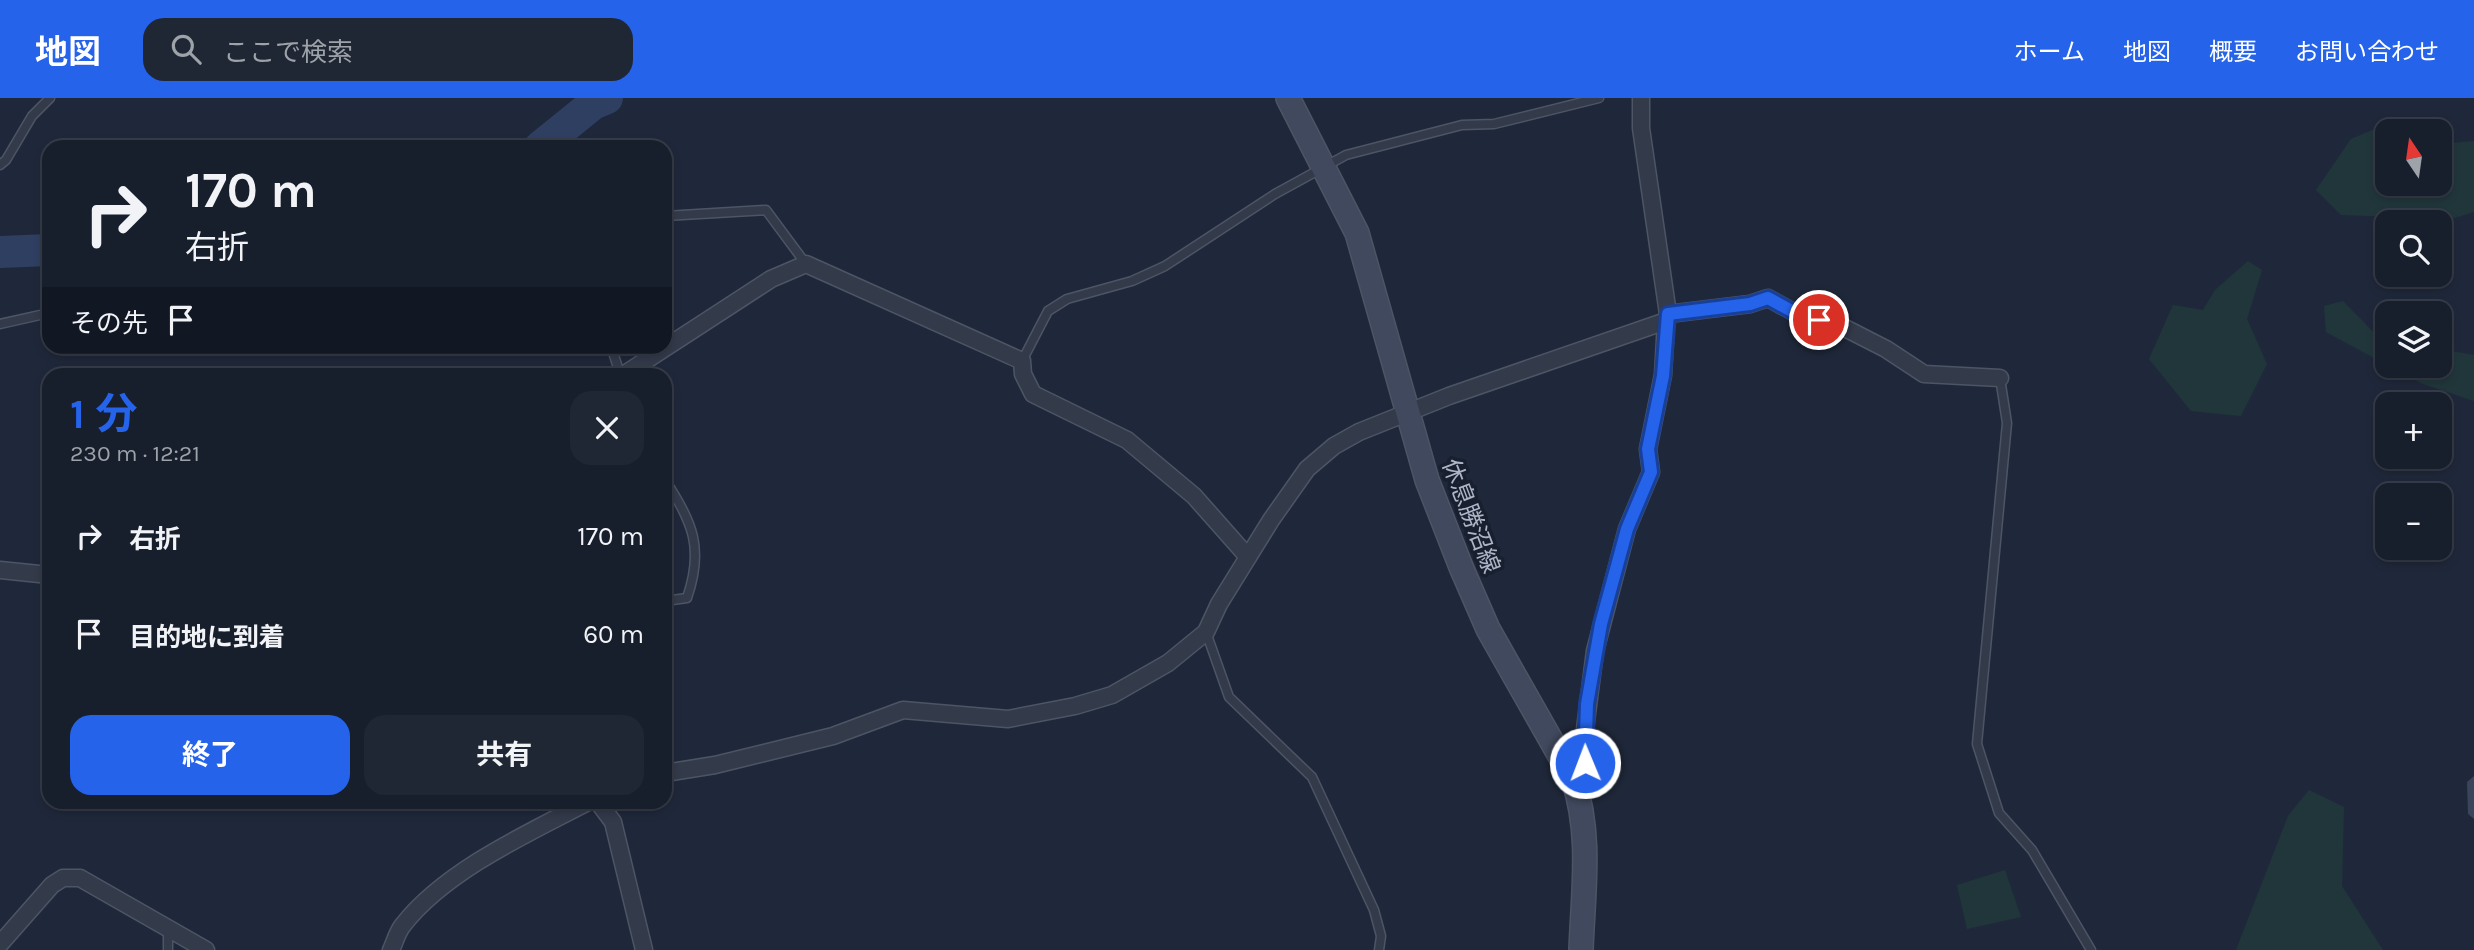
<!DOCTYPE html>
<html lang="ja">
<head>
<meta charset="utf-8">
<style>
  body { margin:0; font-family:Karla,"Noto Sans JP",sans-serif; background:#202734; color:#f1f3f6; height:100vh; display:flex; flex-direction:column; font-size:26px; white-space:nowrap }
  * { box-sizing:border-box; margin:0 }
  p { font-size:23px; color:#9ea2a9 }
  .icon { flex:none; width:38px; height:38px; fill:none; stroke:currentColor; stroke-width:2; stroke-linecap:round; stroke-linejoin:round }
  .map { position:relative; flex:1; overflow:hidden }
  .side { position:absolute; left:42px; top:270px; width:630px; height:441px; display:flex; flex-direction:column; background:#171e2c; border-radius:21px; box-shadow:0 4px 10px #0003,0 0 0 2px #363c48 }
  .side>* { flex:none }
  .guide { position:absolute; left:42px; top:42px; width:630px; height:214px; border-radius:21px; box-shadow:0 4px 10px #0003,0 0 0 2px #363c48; background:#171e2c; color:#f1f3f6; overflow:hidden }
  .needle { width:46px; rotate:347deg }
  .controls { position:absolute; left:2375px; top:21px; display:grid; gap:14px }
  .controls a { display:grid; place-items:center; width:77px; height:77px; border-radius:14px; background:#171e2c; box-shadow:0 4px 10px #0003,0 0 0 2px #363c48; font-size:35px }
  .pin { position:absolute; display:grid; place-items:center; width:60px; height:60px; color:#fff; margin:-30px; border:4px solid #fff; border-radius:50%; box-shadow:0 2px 7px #0007 }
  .me { position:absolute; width:77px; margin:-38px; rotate:359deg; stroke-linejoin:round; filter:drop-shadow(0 0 5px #0008) }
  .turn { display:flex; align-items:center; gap:24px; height:147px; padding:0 28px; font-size:32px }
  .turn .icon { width:91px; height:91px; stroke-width:2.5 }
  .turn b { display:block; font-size:49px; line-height:60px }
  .then { display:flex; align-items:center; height:66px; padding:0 28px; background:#0003; gap:14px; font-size:26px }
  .round { display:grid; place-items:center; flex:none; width:74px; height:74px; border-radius:21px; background:#202734 }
  .head { display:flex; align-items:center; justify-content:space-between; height:119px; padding:0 28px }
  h1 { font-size:42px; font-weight:700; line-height:52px; color:#2563eb }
  .primary-button { display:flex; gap:14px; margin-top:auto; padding:14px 28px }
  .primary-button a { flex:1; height:80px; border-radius:21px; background:#2563eb; color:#fff; font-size:28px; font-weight:700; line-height:80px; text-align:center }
  .primary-button a+a { background:#202734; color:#f1f3f6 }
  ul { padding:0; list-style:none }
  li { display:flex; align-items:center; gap:21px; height:98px; padding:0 28px }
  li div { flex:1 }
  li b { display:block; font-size:26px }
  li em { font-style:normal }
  header { display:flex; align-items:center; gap:42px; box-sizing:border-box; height:98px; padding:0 35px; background:#2563eb; color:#fff }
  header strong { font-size:33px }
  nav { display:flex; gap:38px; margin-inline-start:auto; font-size:24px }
  .search { width:490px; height:63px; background:#202734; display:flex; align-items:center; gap:18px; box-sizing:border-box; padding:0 24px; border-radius:21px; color:#9ea2a9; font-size:26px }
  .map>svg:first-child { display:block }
  .green { fill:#21363b }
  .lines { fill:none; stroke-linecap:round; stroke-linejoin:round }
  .river { stroke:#2f3f61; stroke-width:32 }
  .building { fill:#3a455b }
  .service-casing { stroke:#4d5565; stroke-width:11 }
  .minor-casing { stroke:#4d5565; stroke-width:19 }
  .secondary-casing { stroke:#4d5565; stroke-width:26 }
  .service { stroke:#333a4a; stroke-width:8 }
  .minor { stroke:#333a4a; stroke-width:16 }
  .secondary { stroke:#40495e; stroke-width:23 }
  .route-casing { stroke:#184099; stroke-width:18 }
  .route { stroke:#2563eb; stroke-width:12 }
  .labels { text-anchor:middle; stroke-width:7; stroke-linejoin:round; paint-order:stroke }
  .street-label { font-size:24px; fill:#adb5c7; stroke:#18202f }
</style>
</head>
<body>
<header>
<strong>地図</strong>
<div class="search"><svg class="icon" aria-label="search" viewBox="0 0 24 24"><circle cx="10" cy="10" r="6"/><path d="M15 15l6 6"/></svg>ここで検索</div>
<nav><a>ホーム</a><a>地図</a><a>概要</a><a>お問い合わせ</a></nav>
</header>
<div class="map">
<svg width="2474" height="852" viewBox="0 0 2474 852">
  <rect width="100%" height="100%" fill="#1f283a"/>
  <!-- green -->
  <g class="green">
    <path d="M 2389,25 L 2409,33 L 2387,33 L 2387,86 L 2440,86 L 2440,46 L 2474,43 L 2474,114 L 2451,121 L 2341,117 L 2316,92 L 2351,41 Z"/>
    <path d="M 2248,163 L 2262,172 L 2247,221 L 2267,266 L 2241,318 L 2191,313 L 2149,261 L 2173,207 L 2203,212 L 2215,192 Z"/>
    <path d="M 2343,203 L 2379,240 L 2387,242 L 2387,267 L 2326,234 L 2324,208 Z"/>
    <path d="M 2440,251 L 2474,257 L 2474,303 L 2423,286 L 2389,268 L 2440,268 Z"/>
    <path d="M 2309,692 L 2344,709 L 2342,788 L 2383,852 L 2236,852 L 2288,718 Z"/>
    <path d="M 2005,772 L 2021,819 L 1967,831 L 1957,787 Z"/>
  </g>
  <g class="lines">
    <!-- river -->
    <g class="river">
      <path d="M 540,49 L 593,6 L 607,0"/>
      <path d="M 0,154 L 49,152"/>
    </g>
  </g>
  <!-- building -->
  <path class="building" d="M 2474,678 L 2474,721 L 2468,716 L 2467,684 Z"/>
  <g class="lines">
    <!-- service casing -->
    <g class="service-casing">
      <g id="service">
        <path d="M 0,67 L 6,62 L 32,18 L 50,0"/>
        <path d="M 665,118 L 766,112 L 806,166"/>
        <path d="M 0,226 L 49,215"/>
        <path d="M 611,248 L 620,276"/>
        <path d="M 1022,263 L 1048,213 L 1067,201 L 1132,183 L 1165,168 L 1275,96 L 1346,57 L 1462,27 L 1494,26 L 1599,0"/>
        <path d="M 2000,280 L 2007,325 L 1977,646 L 1999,715 L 2032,752 L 2091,852"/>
        <path d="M 665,382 C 693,424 704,451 687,500 L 665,503"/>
        <path d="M 1206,534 L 1229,599 L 1312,679 L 1374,812 L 1381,838 L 1379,852"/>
        <path d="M 168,852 L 168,830"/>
      </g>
    </g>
    <!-- minor casing -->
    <g class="minor-casing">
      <g id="minor">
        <path d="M 1641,0 L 1641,30 L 1668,216"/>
        <path d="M 625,276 L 771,181 L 806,166 L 1022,263 L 1023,276 L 1033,296 L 1127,342 L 1194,398 L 1248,459"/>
        <path d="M 0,472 L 49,477"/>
        <path d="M 665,675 L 715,667 L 833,638 L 903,612 L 1008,621 L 1075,608 L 1112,597 L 1168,565 L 1206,534 L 1219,506 L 1271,422 L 1307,371 L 1334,348 L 1359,334 L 1449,298 L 1666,223 L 1668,216 L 1750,206 L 1768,200 L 1799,217 L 1839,227 L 1886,251 L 1924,276 L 2000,280"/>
        <path d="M 1576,688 L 1587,680 L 1585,631 L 1595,553 L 1627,431 L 1651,374 L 1648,351 L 1663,277 L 1666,223"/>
        <path d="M 598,704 L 613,724 L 644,852"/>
        <path d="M 0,846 L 52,787 L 63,780 L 80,780 L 206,852"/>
        <path d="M 391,852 C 395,844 397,834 403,827 C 445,773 528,735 588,704"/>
      </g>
    </g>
    <!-- secondary casing -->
    <g class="secondary-casing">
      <path id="secondary" d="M 1288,0 L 1357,135 L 1427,382 L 1461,469 L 1488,531 L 1573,681 C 1592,736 1583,795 1581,852"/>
    </g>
    <!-- service -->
    <use href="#service" class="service"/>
    <!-- minor -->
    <use href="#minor" class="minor"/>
    <!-- secondary -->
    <use href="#secondary" class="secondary"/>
  </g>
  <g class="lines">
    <!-- route casing -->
    <g class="route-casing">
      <path id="route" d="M 1585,665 L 1587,606 L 1601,526 L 1627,431 L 1651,374 L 1648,351 L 1663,278 L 1668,216 L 1750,206 L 1768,200 L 1799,217 L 1819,222"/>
    </g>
    <!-- route -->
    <use href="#route" class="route"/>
  </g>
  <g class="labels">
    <!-- street labels -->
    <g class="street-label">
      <text transform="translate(1471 418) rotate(69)" y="8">休息勝沼線</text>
    </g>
  </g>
</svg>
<div class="controls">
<a><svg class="needle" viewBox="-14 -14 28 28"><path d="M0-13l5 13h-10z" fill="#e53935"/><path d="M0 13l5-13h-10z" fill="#9ea2a9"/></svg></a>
<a><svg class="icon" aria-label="search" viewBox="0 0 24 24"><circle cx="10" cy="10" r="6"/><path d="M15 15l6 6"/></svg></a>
<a><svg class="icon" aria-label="layers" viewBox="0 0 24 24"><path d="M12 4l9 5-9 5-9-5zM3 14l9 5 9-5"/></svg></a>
<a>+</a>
<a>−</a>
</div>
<div class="pin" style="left:1819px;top:222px;background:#d93025"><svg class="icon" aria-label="arrive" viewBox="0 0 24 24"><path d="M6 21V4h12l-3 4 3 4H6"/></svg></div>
<svg class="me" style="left:1585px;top:665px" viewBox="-20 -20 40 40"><circle r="17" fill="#2563eb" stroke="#fff" stroke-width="3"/><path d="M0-11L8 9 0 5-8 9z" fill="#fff"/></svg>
<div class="guide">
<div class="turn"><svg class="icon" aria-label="right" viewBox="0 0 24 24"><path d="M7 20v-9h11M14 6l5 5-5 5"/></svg><div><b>170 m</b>右折</div></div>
<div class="then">その先<svg class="icon" aria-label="arrive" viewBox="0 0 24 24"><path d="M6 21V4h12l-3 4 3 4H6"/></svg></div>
</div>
<section class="side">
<div class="head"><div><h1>1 分</h1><p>230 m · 12:21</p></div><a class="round"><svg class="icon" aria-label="close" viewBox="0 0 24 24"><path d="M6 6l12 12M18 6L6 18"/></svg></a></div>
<ul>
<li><svg class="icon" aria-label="right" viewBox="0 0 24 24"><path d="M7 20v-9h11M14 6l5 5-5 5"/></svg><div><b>右折</b></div><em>170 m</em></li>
<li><svg class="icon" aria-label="arrive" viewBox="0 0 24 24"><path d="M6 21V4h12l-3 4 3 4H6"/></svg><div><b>目的地に到着</b></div><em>60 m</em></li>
</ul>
<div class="primary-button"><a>終了</a><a>共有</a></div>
</section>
</div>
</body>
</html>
